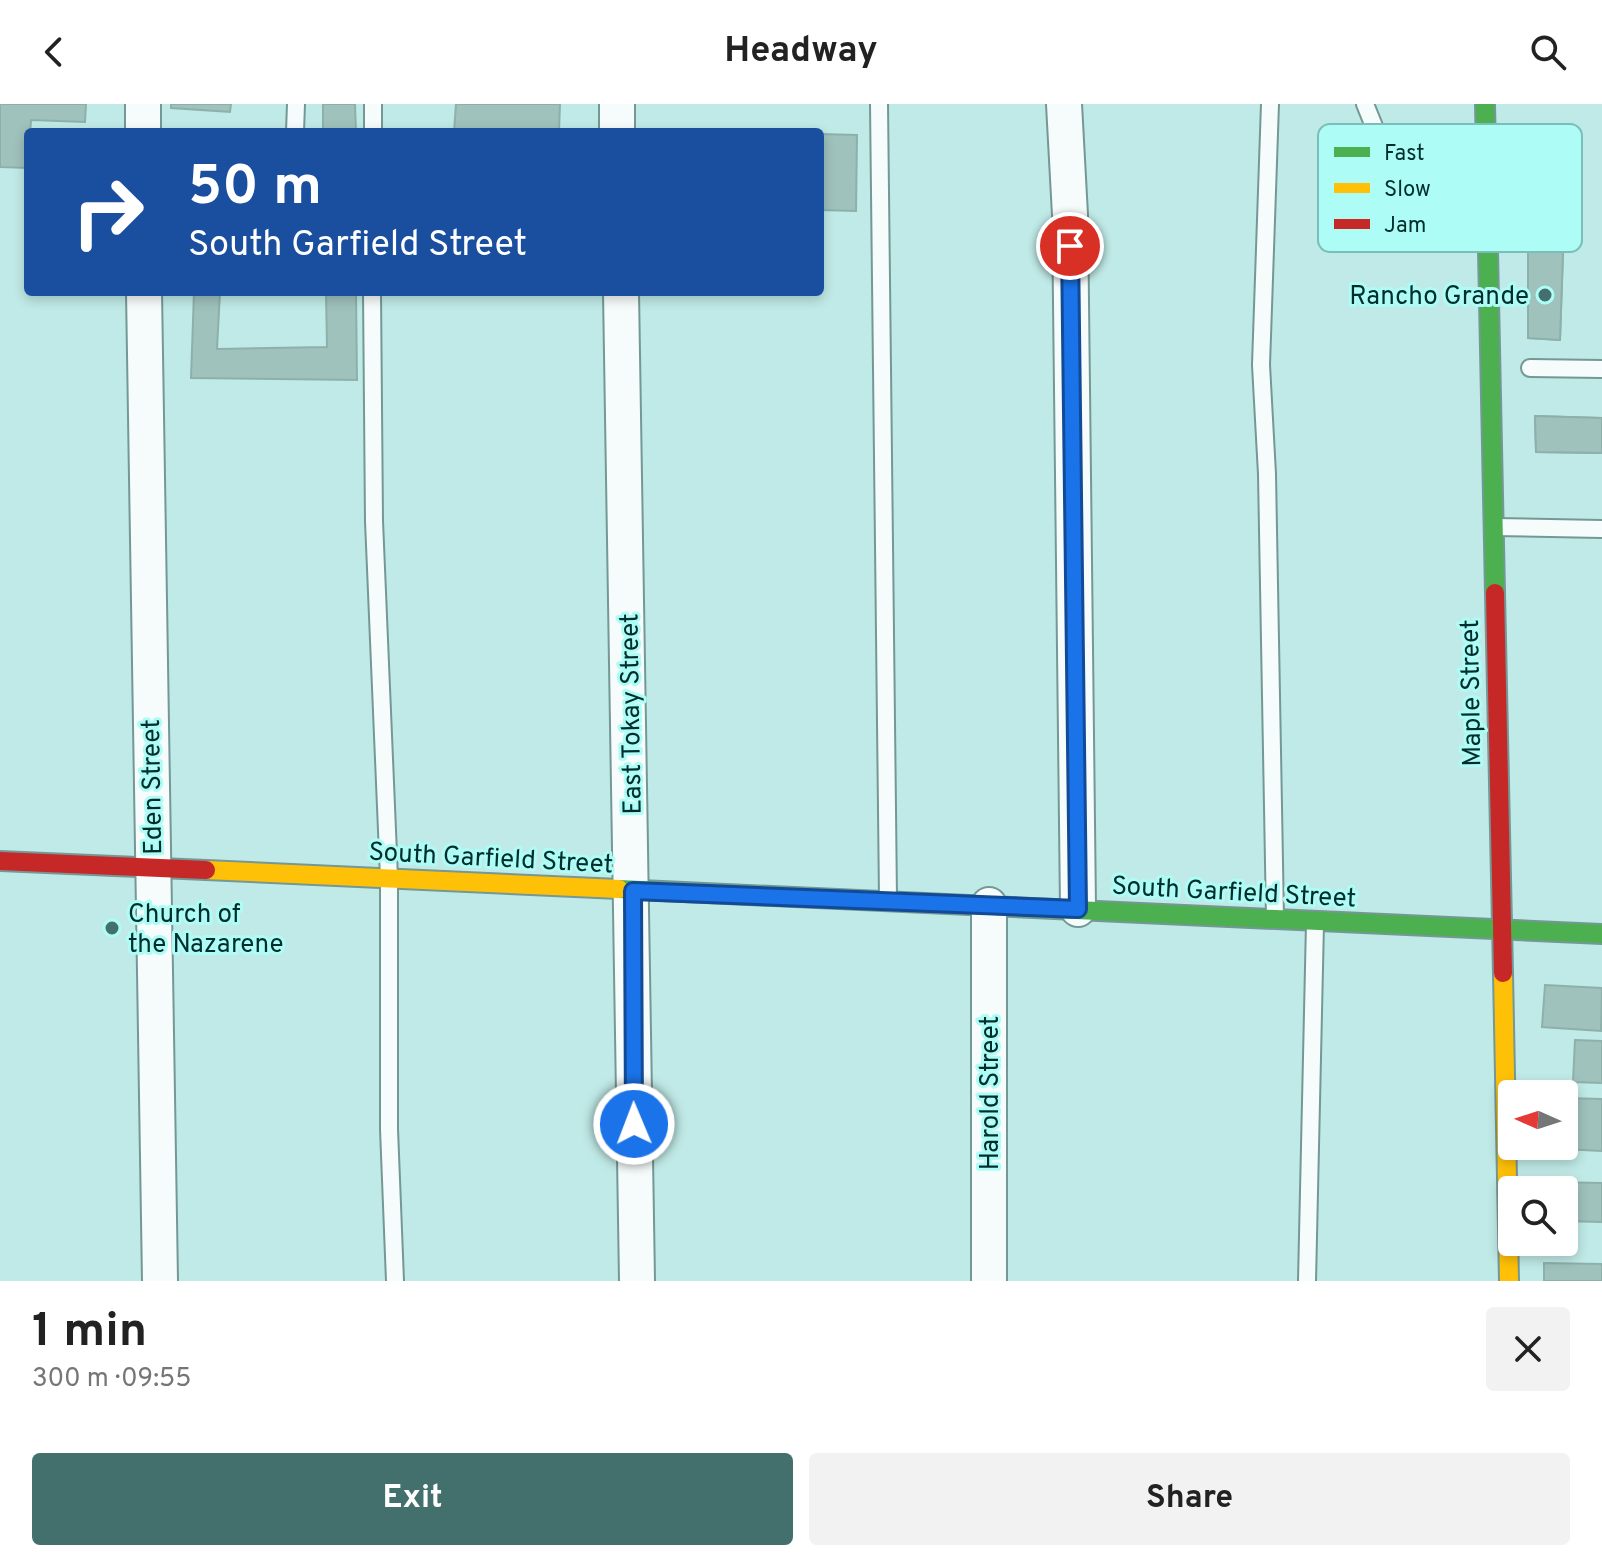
<!DOCTYPE html>
<html lang="en">
<head>
<meta charset="utf-8">
<style>
  body { margin:0; font-family:Overpass,sans-serif; background:#f2f2f2; color:#222; height:100vh; display:flex; flex-direction:column; font-size:30px; white-space:nowrap }
  * { box-sizing:border-box; margin:0 }
  p { font-size:26px; color:#767676 }
  .icon { flex:none; width:44px; height:44px; fill:none; stroke:currentColor; stroke-width:2; stroke-linecap:round; stroke-linejoin:round }
  .map { position:relative; height:1177px; overflow:hidden }
  .sheet { display:flex; flex-direction:column; background:#fff; flex:1 }
  .sheet>* { flex:none }
  .guide { position:absolute; left:24px; top:24px; width:800px; height:168px; border-radius:8px; box-shadow:0 4px 12px #0003; background:#1a4fa0; color:#fff; overflow:hidden }
  .needle { width:52px; rotate:273deg }
  .fabs { position:absolute; left:1498px; top:976px; display:grid; gap:16px }
  .fabs a { display:grid; place-items:center; width:80px; height:80px; border-radius:8px; background:#fff; box-shadow:0 4px 12px #0003; font-size:40px }
  .pin { position:absolute; display:grid; place-items:center; width:68px; height:68px; color:#fff; margin:-34px; border:4px solid #fff; border-radius:50%; box-shadow:0 2px 8px #0007 }
  .me { position:absolute; width:88px; margin:-44px; rotate:359deg; stroke-linejoin:round; filter:drop-shadow(0 0 6px #0008) }
  .turn { display:flex; align-items:center; gap:28px; height:168px; padding:0 32px; font-size:36px }
  .turn .icon { width:104px; height:104px; stroke-width:2.5 }
  .turn b { display:block; font-size:56px; line-height:68px }
  .round { display:grid; place-items:center; flex:none; width:84px; height:84px; border-radius:8px; background:#f2f2f2 }
  .head { display:flex; align-items:center; justify-content:space-between; height:136px; padding:0 32px }
  h1 { font-size:48px; font-weight:700; line-height:60px }
  .primary-button { display:flex; gap:16px; margin-top:auto; padding:16px 32px }
  .primary-button a { flex:1; height:92px; border-radius:8px; background:#43706d; color:#fff; font-size:32px; font-weight:700; line-height:92px; text-align:center }
  .primary-button a+a { background:#f2f2f2; color:#222 }
  header { display:flex; justify-content:space-between; align-items:center; height:104px; padding:0 32px; background:#fff; font-size:36px; font-weight:700 }
  .map>svg:first-child { display:block }
  .building { fill:#9fc2bc; stroke:#8db1aa; stroke-width:2 }
  .lines { fill:none; stroke-linecap:round; stroke-linejoin:round }
  .lane-casing { stroke:#749895; stroke-width:20 }
  .street-casing { stroke:#749895; stroke-width:38 }
  .fast-casing { stroke:#749895; stroke-width:22 }
  .slow-casing { stroke:#749895; stroke-width:22 }
  .jam-casing { stroke:#749895; stroke-width:22 }
  .lane { stroke:#f6fcfb; stroke-width:16 }
  .street { stroke:#f6fcfb; stroke-width:34 }
  .fast { stroke:#4caf50; stroke-width:18 }
  .slow { stroke:#ffc107; stroke-width:18 }
  .jam { stroke:#c62828; stroke-width:18 }
  .route-casing { stroke:#114b97; stroke-width:20 }
  .route { stroke:#1a73e8; stroke-width:14 }
  .poi-dot { fill:#43706d; stroke:#aefcf6; stroke-width:3 }
  .labels { text-anchor:middle; stroke-width:6; stroke-linejoin:round; paint-order:stroke }
  .poi-label { font-size:26px; fill:#002e2c; stroke:#aefcf6; text-anchor:end }
  .street-label { font-size:26px; fill:#002e2c; stroke:#aefcf6 }
  .key { fill:#aefcf6; stroke:#7abeb9; stroke-width:2 }
  .key-label { font-size:22px; fill:#002e2c }
</style>
</head>
<body>
<header><svg class="icon" aria-label="back" viewBox="0 0 24 24"><path d="M15 5l-7 7 7 7"/></svg>Headway<svg class="icon" aria-label="search" viewBox="0 0 24 24"><circle cx="10" cy="10" r="6"/><path d="M15 15l6 6"/></svg></header>
<div class="map">
<svg width="1602" height="1177" viewBox="0 0 1602 1177">
  <rect width="100%" height="100%" fill="#c0eae7"/>
  <!-- building -->
  <g class="building">
    <path d="M 0,0 L 86,0 L 85,18 L 31,16 L 28,64 L 0,63 Z"/>
    <path d="M 171,0 L 231,0 L 230,8 L 171,4 Z"/>
    <path d="M 323,0 L 355,0 L 356,28 L 323,28 Z"/>
    <path d="M 456,0 L 560,0 L 559,28 L 454,28 Z"/>
    <path d="M 820,30 L 857,31 L 856,107 L 820,106 Z"/>
    <path d="M 1528,147 L 1563,148 L 1560,236 L 1528,234 Z"/>
    <path d="M 1528,147 L 1563,148 L 1560,236 L 1528,234 Z"/>
    <path d="M 194,188 L 220,188 L 217,245 L 327,243 L 326,188 L 356,188 L 357,276 L 191,274 Z"/>
    <path d="M 1535,312 L 1602,314 L 1602,349 L 1536,348 Z"/>
    <path d="M 1535,312 L 1602,314 L 1602,349 L 1536,348 Z"/>
    <path d="M 1545,881 L 1602,884 L 1601,927 L 1542,923 Z"/>
    <path d="M 1575,936 L 1602,937 L 1602,979 L 1573,978 Z"/>
    <path d="M 1564,994 L 1602,995 L 1602,1047 L 1543,1044 L 1564,1042 Z"/>
    <path d="M 1551,1078 L 1602,1079 L 1602,1118 L 1564,1117 L 1564,1086 L 1551,1086 Z"/>
    <path d="M 1544,1159 L 1602,1160 L 1602,1177 L 1544,1177 Z"/>
  </g>
  <g class="lines">
    <!-- lane casing -->
    <g class="lane-casing">
      <g id="lane">
        <path d="M 879,0 L 888,794"/>
        <path d="M 1270,0 L 1261,261 L 1267,370 L 1275,814"/>
        <path d="M 1365,0 L 1394,72 L 1409,82 L 1484,83"/>
        <path d="M 295,28 L 296,0"/>
        <path d="M 373,28 L 373,0"/>
        <path d="M 372,188 L 374,417 L 389,774 L 389,1025 L 395,1177"/>
        <path d="M 1530,264 L 1602,265"/>
        <path d="M 1494,423 L 1602,425"/>
        <path d="M 1307,1177 L 1315,819"/>
      </g>
    </g>
    <!-- street casing -->
    <g class="street-casing">
      <g id="street">
        <path d="M 143,0 L 143,28"/>
        <path d="M 617,0 L 617,28"/>
        <path d="M 1064,0 L 1070,111 L 1078,805"/>
        <path d="M 144,188 L 160,1177"/>
        <path d="M 621,188 L 637,1177"/>
        <path d="M 989,801 L 989,1177"/>
      </g>
    </g>
    <!-- fast casing -->
    <g class="fast-casing">
      <g id="fast">
        <path d="M 1485,0 L 1495,489"/>
        <path d="M 619,785 L 1602,830"/>
      </g>
    </g>
    <!-- slow casing -->
    <g class="slow-casing">
      <g id="slow">
        <path d="M 206,766 L 619,785"/>
        <path d="M 1503,869 L 1509,1177"/>
      </g>
    </g>
    <!-- jam casing -->
    <g class="jam-casing">
      <g id="jam">
        <path d="M 1495,489 L 1503,869"/>
        <path d="M 0,757 L 206,766"/>
      </g>
    </g>
    <!-- lane -->
    <use href="#lane" class="lane"/>
    <!-- street -->
    <use href="#street" class="street"/>
    <!-- fast -->
    <use href="#fast" class="fast"/>
    <!-- slow -->
    <use href="#slow" class="slow"/>
    <!-- jam -->
    <use href="#jam" class="jam"/>
  </g>
  <g class="lines">
    <!-- route casing -->
    <g class="route-casing">
      <path id="route" d="M 634,1020 L 633,787 L 1078,805 L 1070,142"/>
    </g>
    <!-- route -->
    <use href="#route" class="route"/>
  </g>
  <!-- markers -->
  <g class="poi-dot">
    <circle cx="1545" cy="191" r="8"/>
    <circle cx="112" cy="824" r="8"/>
  </g>
  <g class="labels">
    <!-- poi labels -->
    <g class="poi-label">
      <text x="1529" y="200">Rancho Grande</text>
      <text x="128" y="818" text-anchor="start">Church of<tspan x="128" dy="30">the Nazarene</tspan></text>
    </g>
    <!-- street labels -->
    <g class="street-label">
      <text transform="translate(1470 589) rotate(-91)" y="9">Maple Street</text>
      <text transform="translate(630 610) rotate(-91)" y="9">East Tokay Street</text>
      <text transform="translate(151 683) rotate(-91)" y="9">Eden Street</text>
      <text transform="translate(491 753) rotate(3)" y="9">South Garfield Street</text>
      <text transform="translate(1234 787) rotate(3)" y="9">South Garfield Street</text>
      <text transform="translate(989 989) rotate(-90)" y="9">Harold Street</text>
    </g>
  </g>
  <!-- legend -->
  <rect x="1318" y="20" width="264" height="128" rx="12" class="key"/>
  <rect x="1334" y="43" width="36" height="10" fill="#4caf50"/>
  <rect x="1334" y="79" width="36" height="10" fill="#ffc107"/>
  <rect x="1334" y="115" width="36" height="10" fill="#c62828"/>
  <g class="key-label">
    <text x="1384" y="56">Fast</text>
    <text x="1384" y="92">Slow</text>
    <text x="1384" y="128">Jam</text>
  </g>
</svg>
<div class="fabs">
<a><svg class="needle" viewBox="-14 -14 28 28"><path d="M0-13l5 13h-10z" fill="#e53935"/><path d="M0 13l5-13h-10z" fill="#767676"/></svg></a>
<a><svg class="icon" aria-label="search" viewBox="0 0 24 24"><circle cx="10" cy="10" r="6"/><path d="M15 15l6 6"/></svg></a>
</div>
<div class="pin" style="left:1070px;top:142px;background:#d93025"><svg class="icon" aria-label="arrive" viewBox="0 0 24 24"><path d="M6 21V4h12l-3 4 3 4H6"/></svg></div>
<svg class="me" style="left:634px;top:1020px" viewBox="-20 -20 40 40"><circle r="17" fill="#1a73e8" stroke="#fff" stroke-width="3"/><path d="M0-11L8 9 0 5-8 9z" fill="#fff"/></svg>
<div class="guide">
<div class="turn"><svg class="icon" aria-label="right" viewBox="0 0 24 24"><path d="M7 20v-9h11M14 6l5 5-5 5"/></svg><div><b>50 m</b>South Garfield Street</div></div>
</div>
</div>
<section class="sheet">
<div class="head"><div><h1>1 min</h1><p>300 m · 09:55</p></div><a class="round"><svg class="icon" aria-label="close" viewBox="0 0 24 24"><path d="M6 6l12 12M18 6L6 18"/></svg></a></div>
<div class="primary-button"><a>Exit</a><a>Share</a></div>
</section>
</body>
</html>
